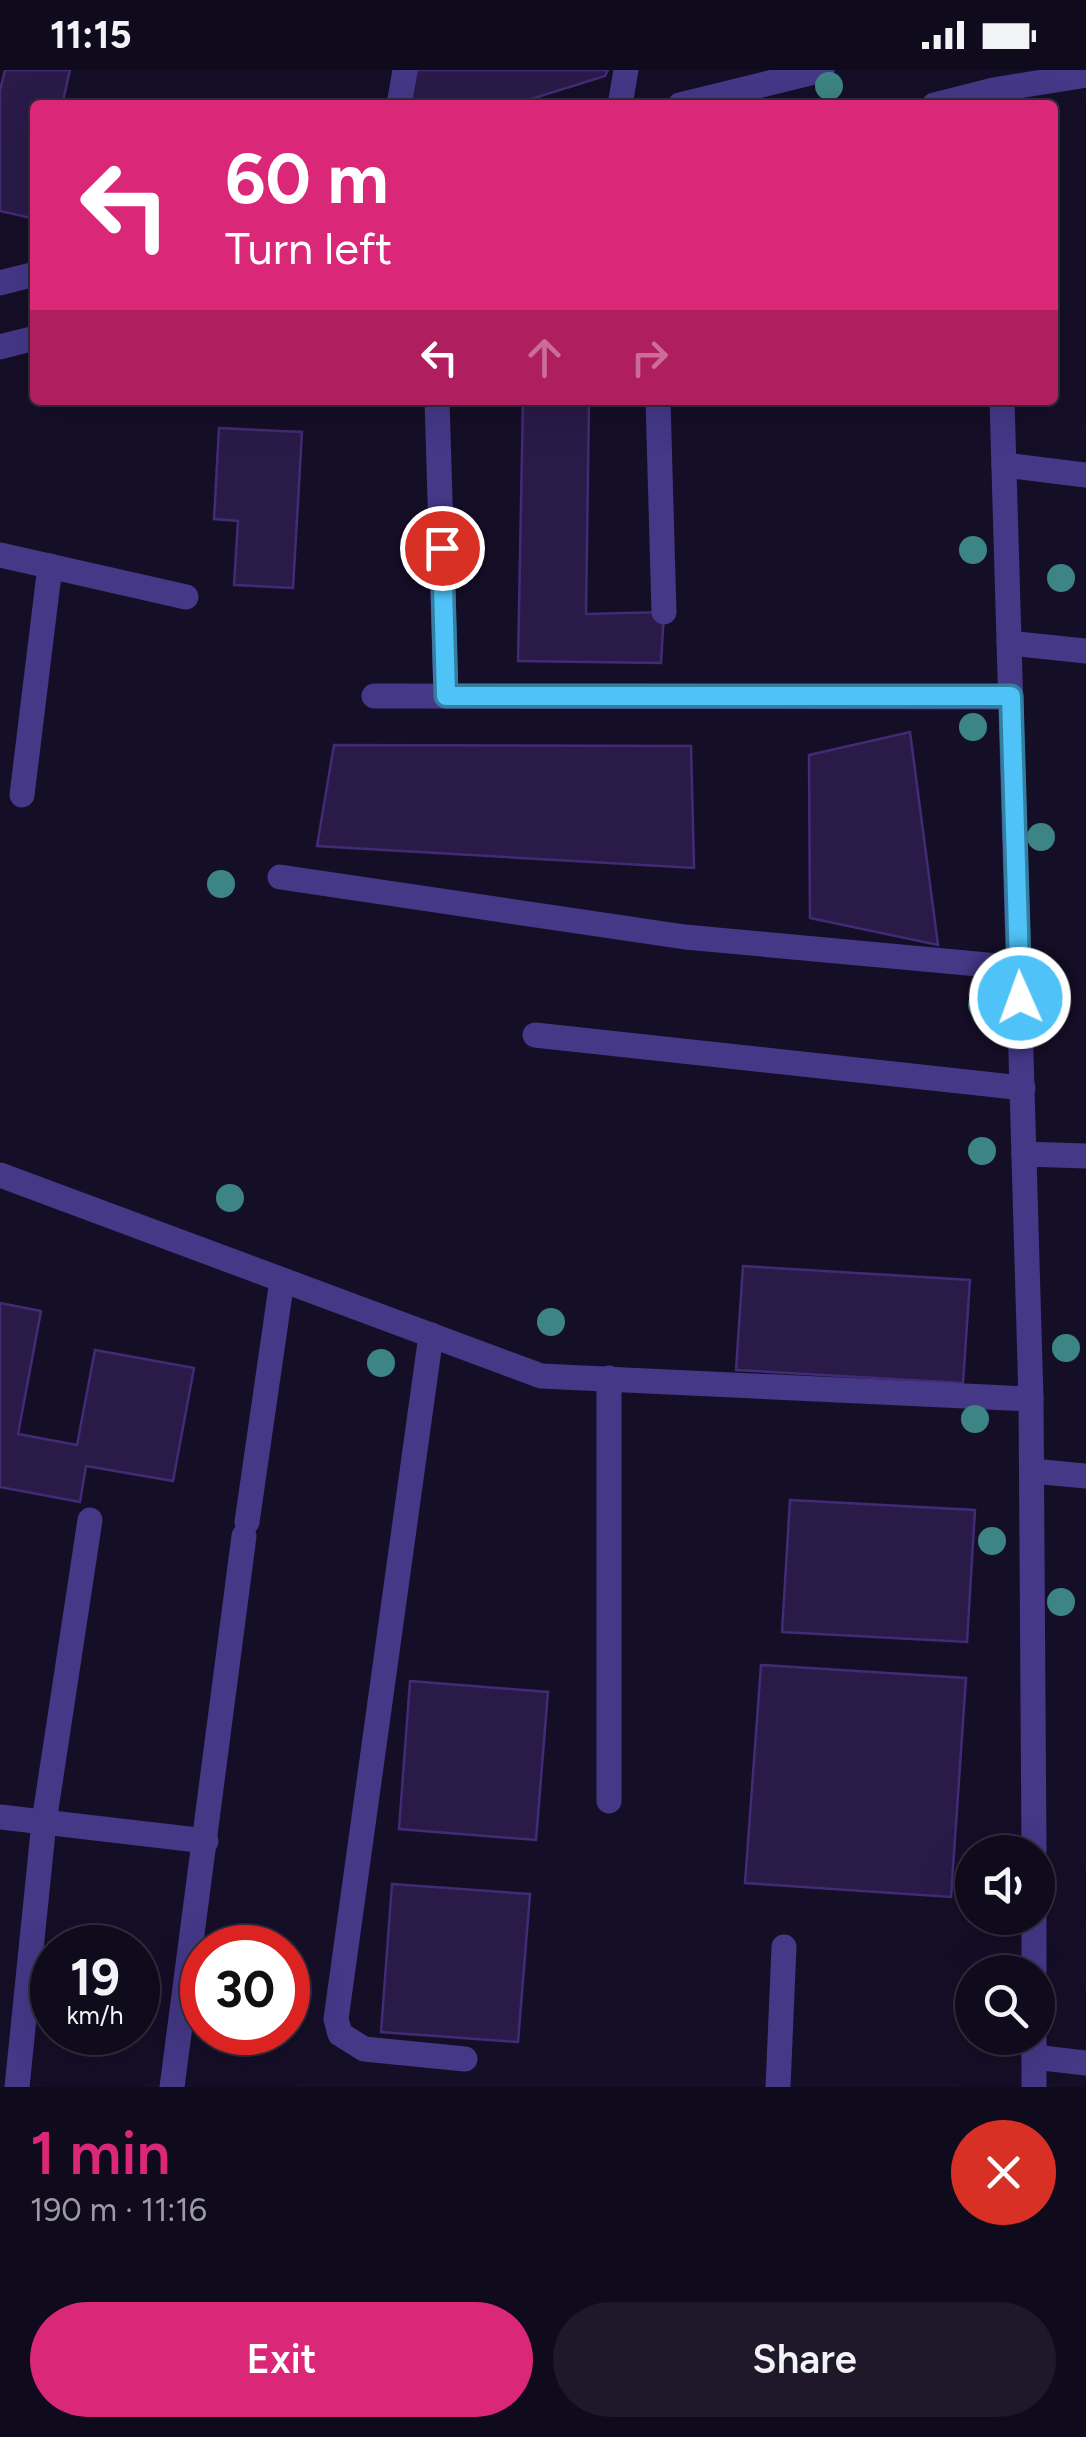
<!DOCTYPE html>
<html lang="en">
<head>
<meta charset="utf-8">
<style>
  body { margin:0; font-family:Figtree,sans-serif; background:#1e182a; color:#f1f3f6; height:100vh; display:flex; flex-direction:column; font-size:38px; white-space:nowrap }
  * { box-sizing:border-box; margin:0 }
  p { font-size:32px; color:#9c9aa4 }
  .icon { flex:none; width:55px; height:55px; fill:none; stroke:currentColor; stroke-width:2; stroke-linecap:round; stroke-linejoin:round }
  .map { position:relative; height:2017px; overflow:hidden }
  .details { display:flex; flex-direction:column; background:#100a1d; flex:1 }
  .details>* { flex:none }
  .banner { position:absolute; left:30px; top:30px; width:1028px; height:305px; border-radius:10px; box-shadow:0 10px 40px #0002,0 0 0 2px #302b3b; background:#db2777; color:#fff; overflow:hidden }
  .fabs { position:absolute; left:955px; top:1765px; display:grid; gap:20px }
  .fabs a { display:grid; place-items:center; width:100px; height:100px; border-radius:50%; background:#100a1d; box-shadow:0 10px 40px #0002,0 0 0 2px #302b3b; font-size:50px }
  .speed { position:absolute; left:30px; top:1855px; display:flex; gap:20px; font-size:50px; font-weight:700; text-align:center }
  .speed>* { display:grid; place-content:center; width:130px; height:130px; border-radius:50%; background:#100a1d; box-shadow:0 10px 40px #0002,0 0 0 2px #302b3b; line-height:1 }
  .speed small { font-size:25px; font-weight:400 }
  .speed .limit { border:15px solid #d22; background:#fff; color:#111 }
  .pin { position:absolute; display:grid; place-items:center; width:85px; height:85px; color:#fff; margin:-42px; border:5px solid #fff; border-radius:50%; box-shadow:0 2px 10px #0007 }
  .me { position:absolute; width:110px; margin:-55px; rotate:358deg; stroke-linejoin:round; filter:drop-shadow(0 0 8px #0008) }
  .turn { display:flex; align-items:center; gap:35px; height:210px; padding:0 30px; font-size:45px }
  .turn .icon { width:130px; height:130px; stroke-width:2.5 }
  .turn b { display:block; font-size:70px; line-height:85px }
  .lanes { display:flex; align-items:center; height:95px; padding:0 30px; background:#0003; justify-content:center; gap:50px; direction:ltr }
  .lanes .off { opacity:.35 }
  .round { display:grid; place-items:center; flex:none; width:105px; height:105px; border-radius:52px; background:#1e182a }
  .headline { display:flex; align-items:center; justify-content:space-between; height:170px; padding:0 30px }
  h1 { font-size:60px; font-weight:600; line-height:75px; color:#db2777 }
  .primary-button { display:flex; gap:20px; margin-top:auto; padding:20px 30px }
  .primary-button a { flex:1; height:115px; border-radius:60px; background:#db2777; color:#fff; font-size:40px; font-weight:600; line-height:115px; text-align:center }
  .primary-button a+a { background:#1e182a; color:#f1f3f6 }
  .status { display:flex; justify-content:space-between; align-items:center; height:70px; padding:0 50px; background:#100a1d; direction:ltr }
  .status svg { height:28px; fill:currentColor }
  .map>svg:first-child { display:block }
  .building { fill:#291a48; stroke:#422b75; stroke-width:2.5 }
  .lines { fill:none; stroke-linecap:round; stroke-linejoin:round }
  .minor { stroke:#443887; stroke-width:25 }
  .tree { fill:#3c8485 }
  .route-casing { stroke:#337fa1; stroke-width:25 }
  .route { stroke:#4fc3f7; stroke-width:18 }
</style>
</head>
<body>
<div class="status"><b>11:15</b><svg viewBox="0 0 49 12"><path d="M0 12V9h3v3zM5 12V6h3v6zM10 12V3h3v9zM15 12V0h3v12zM26 1h20v11H26zM47 4h2v5h-2z"/></svg></div>
<div class="map">
<svg width="1086" height="2017" viewBox="0 0 1086 2017">
  <rect width="100%" height="100%" fill="#150e27"/>
  <!-- building -->
  <g class="building">
    <path d="M 5,0 L 70,0 L 62,35 L 35,35 L 35,149 L 0,141 L 0,21 Z"/>
    <path d="M 417,0 L 608,0 L 605,6 L 512,35 L 410,35 Z"/>
    <path d="M 523,330 L 589,330 L 586,544 L 664,542 L 661,593 L 518,591 Z"/>
    <path d="M 219,358 L 302,362 L 293,518 L 234,515 L 238,451 L 214,449 Z"/>
    <path d="M 910,662 L 938,875 L 810,848 L 809,685 Z"/>
    <path d="M 334,675 L 691,676 L 694,798 L 317,776 Z"/>
    <path d="M 743,1196 L 970,1210 L 963,1313 L 736,1300 Z"/>
    <path d="M 0,1233 L 41,1241 L 18,1364 L 77,1375 L 95,1280 L 194,1298 L 173,1411 L 86,1396 L 80,1432 L 0,1417 Z"/>
    <path d="M 790,1430 L 975,1440 L 967,1572 L 782,1562 Z"/>
    <path d="M 761,1595 L 966,1608 L 951,1827 L 745,1813 Z"/>
    <path d="M 410,1611 L 548,1622 L 536,1770 L 399,1759 Z"/>
    <path d="M 392,1814 L 530,1824 L 518,1972 L 381,1962 Z"/>
  </g>
  <g class="lines">
    <!-- minor -->
    <g class="minor">
      <path d="M 399,35 L 405,0"/>
      <path d="M 620,35 L 626,0"/>
      <path d="M 680,35 L 822,0"/>
      <path d="M 934,35 L 993,20 L 1086,5"/>
      <path d="M 0,213 L 35,204"/>
      <path d="M 0,277 L 35,268"/>
      <path d="M 437,330 L 446,626"/>
      <path d="M 658,330 L 664,542"/>
      <path d="M 1002,330 L 1031,1329 L 1034,1782"/>
      <path d="M 1004,395 L 1086,405"/>
      <path d="M 0,485 L 186,527"/>
      <path d="M 1009,573 L 1086,581"/>
      <path d="M 374,626 L 1011,627"/>
      <path d="M 22,725 L 50,496"/>
      <path d="M 280,807 L 685,867 L 1020,898"/>
      <path d="M 535,965 L 1023,1018"/>
      <path d="M 1024,1084 L 1086,1086"/>
      <path d="M 0,1105 L 541,1306 L 1031,1329"/>
      <path d="M 431,1265 L 336,1949 L 340,1964 L 364,1979 L 465,1989"/>
      <path d="M 609,1308 L 609,1731"/>
      <path d="M 1032,1401 L 1086,1406"/>
      <path d="M 247,1452 L 282,1210"/>
      <path d="M 0,1747 L 206,1771"/>
      <path d="M 1034,1848 L 1034,1902"/>
      <path d="M 1034,1968 L 1034,2017"/>
      <path d="M 1034,1987 L 1086,1993"/>
      <path d="M 17,2017 L 44,1752 L 90,1450"/>
      <path d="M 172,2017 L 244,1466"/>
      <path d="M 778,2017 L 784,1877"/>
    </g>
  </g>
  <!-- trees -->
  <g class="tree">
    <circle cx="829" cy="16" r="14"/>
    <circle cx="973" cy="480" r="14"/>
    <circle cx="1061" cy="508" r="14"/>
    <circle cx="973" cy="657" r="14"/>
    <circle cx="1041" cy="767" r="14"/>
    <circle cx="221" cy="814" r="14"/>
    <circle cx="982" cy="935" r="14"/>
    <circle cx="982" cy="1081" r="14"/>
    <circle cx="230" cy="1128" r="14"/>
    <circle cx="551" cy="1252" r="14"/>
    <circle cx="1066" cy="1278" r="14"/>
    <circle cx="381" cy="1293" r="14"/>
    <circle cx="975" cy="1349" r="14"/>
    <circle cx="992" cy="1471" r="14"/>
    <circle cx="1061" cy="1532" r="14"/>
  </g>
  <g class="lines">
    <!-- route casing -->
    <g class="route-casing">
      <path id="route" d="M 442,478 L 446,626 L 1011,626 L 1020,928"/>
    </g>
    <!-- route -->
    <use href="#route" class="route"/>
  </g>
</svg>
<div class="fabs">
<a><svg class="icon" aria-label="sound" viewBox="0 0 24 24"><path d="M4 9h4l5-4v14l-5-4H4zM17 9q2 3 0 6"/></svg></a>
<a><svg class="icon" aria-label="search" viewBox="0 0 24 24"><circle cx="10" cy="10" r="6"/><path d="M15 15l6 6"/></svg></a>
</div>
<div class="speed"><div>19<small>km/h</small></div><div class="limit">30</div></div>
<div class="pin" style="left:442px;top:478px;background:#d93025"><svg class="icon" aria-label="arrive" viewBox="0 0 24 24"><path d="M6 21V4h12l-3 4 3 4H6"/></svg></div>
<svg class="me" style="left:1020px;top:928px" viewBox="-20 -20 40 40"><circle r="17" fill="#4fc3f7" stroke="#fff" stroke-width="3"/><path d="M0-11L8 9 0 5-8 9z" fill="#fff"/></svg>
<div class="banner">
<div class="turn"><svg class="icon" aria-label="left" viewBox="0 0 24 24"><path d="M17 20v-9H6M10 6l-5 5 5 5"/></svg><div><b>60 m</b>Turn left</div></div>
<div class="lanes"><svg class="icon" aria-label="left" viewBox="0 0 24 24"><path d="M17 20v-9H6M10 6l-5 5 5 5"/></svg><svg class="icon off" aria-label="ahead" viewBox="0 0 24 24"><path d="M12 20V5M6 11l6-6 6 6"/></svg><svg class="icon off" aria-label="right" viewBox="0 0 24 24"><path d="M7 20v-9h11M14 6l5 5-5 5"/></svg></div>
</div>
</div>
<section class="details">
<div class="headline"><div><h1>1 min</h1><p>190 m · 11:16</p></div><a class="round" style="background:#d93025;color:#fff"><svg class="icon" aria-label="close" viewBox="0 0 24 24"><path d="M6 6l12 12M18 6L6 18"/></svg></a></div>
<div class="primary-button"><a>Exit</a><a>Share</a></div>
</section>
</body>
</html>
